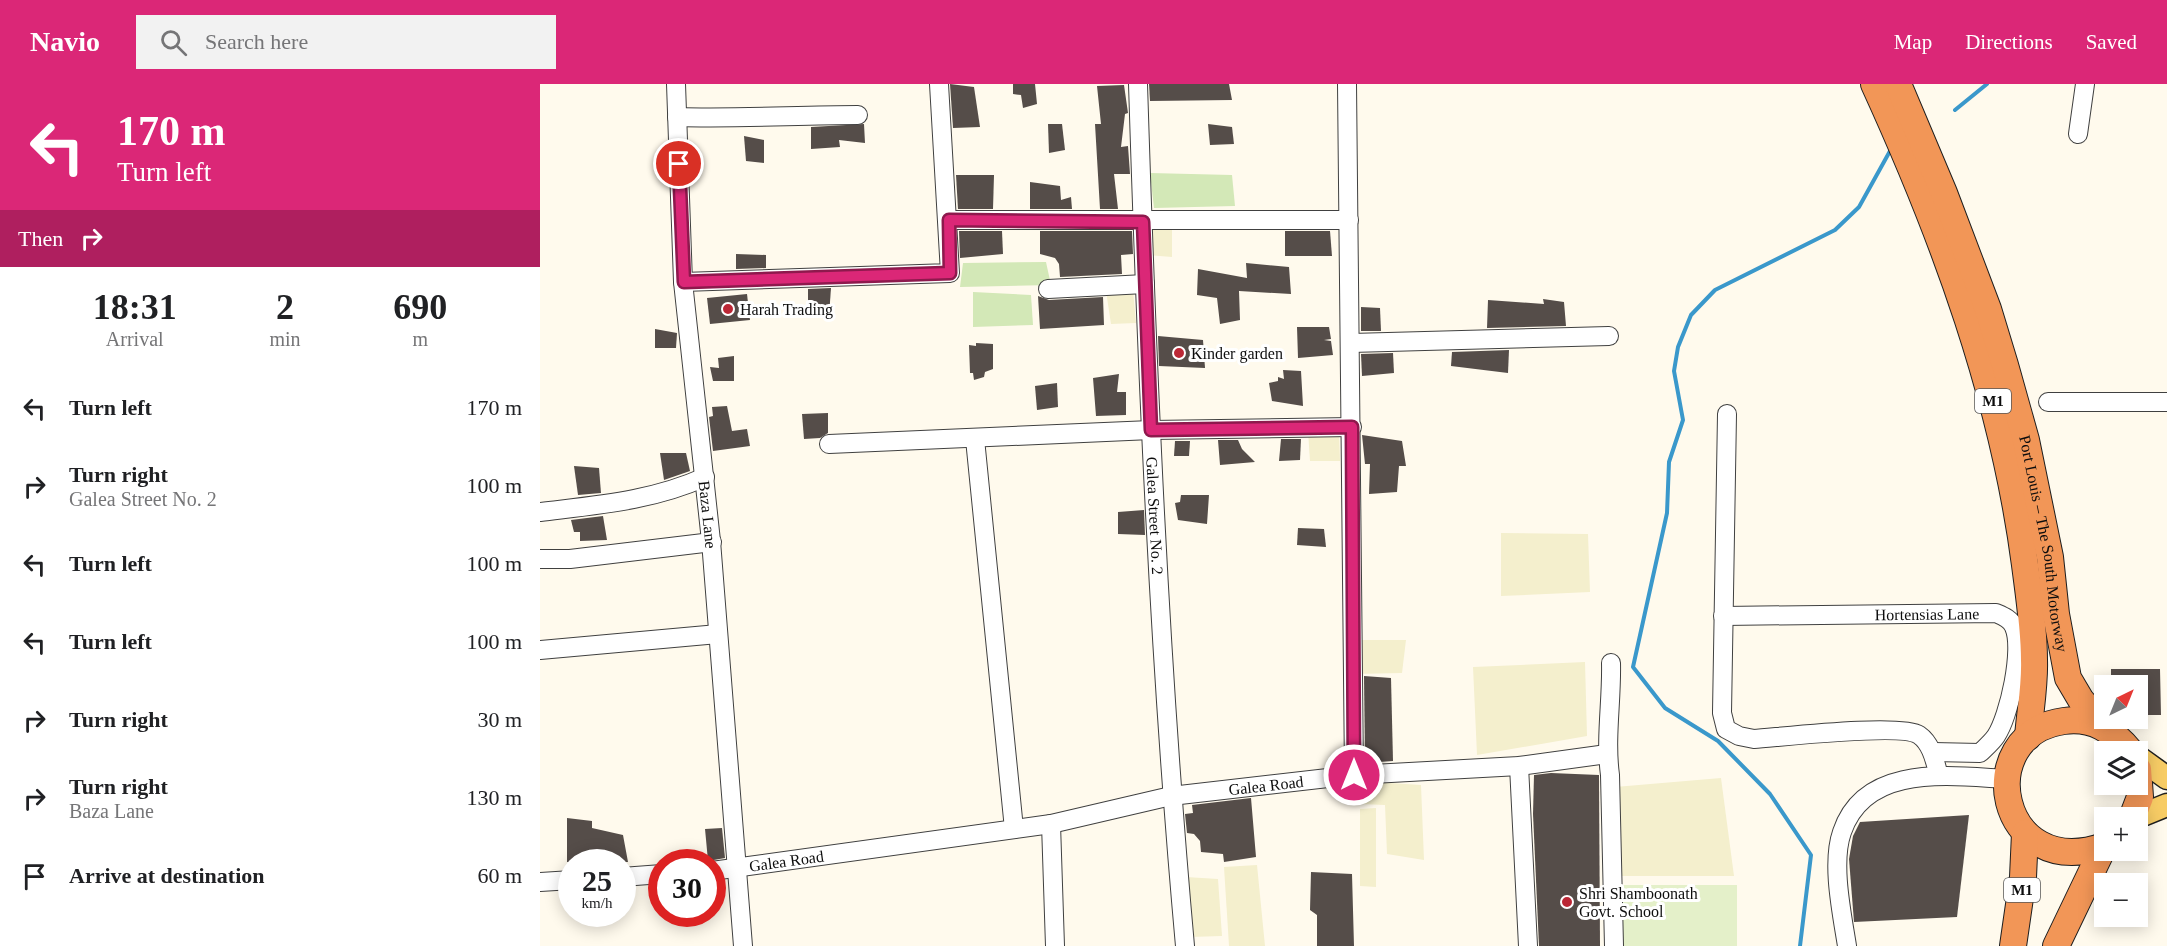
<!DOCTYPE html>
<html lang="en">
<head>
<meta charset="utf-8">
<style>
  body { margin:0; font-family:Georgia,serif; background:#f2f2f2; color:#202124; height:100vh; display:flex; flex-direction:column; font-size:22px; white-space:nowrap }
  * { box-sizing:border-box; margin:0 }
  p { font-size:20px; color:#757577 }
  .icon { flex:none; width:33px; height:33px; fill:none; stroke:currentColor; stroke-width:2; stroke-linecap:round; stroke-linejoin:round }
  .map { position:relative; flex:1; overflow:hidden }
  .sheet { display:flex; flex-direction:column; background:#fff; width:540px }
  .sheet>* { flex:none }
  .top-card { background:#db2777; color:#fff; overflow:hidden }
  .needle { width:39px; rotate:43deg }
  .controls { position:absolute; left:1554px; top:591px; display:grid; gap:12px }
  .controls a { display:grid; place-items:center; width:54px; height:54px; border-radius:0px; background:#fff; box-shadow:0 3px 15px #0003; font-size:30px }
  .speed { position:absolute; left:18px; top:765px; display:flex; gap:12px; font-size:30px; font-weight:700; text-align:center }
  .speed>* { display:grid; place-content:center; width:78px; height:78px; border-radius:50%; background:#fff; box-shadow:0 3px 15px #0003; line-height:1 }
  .speed small { font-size:15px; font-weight:400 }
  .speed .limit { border:9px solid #d22; background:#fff; color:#111 }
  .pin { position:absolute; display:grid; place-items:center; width:51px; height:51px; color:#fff; margin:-26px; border:3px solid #fff; border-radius:50%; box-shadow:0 2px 6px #0007 }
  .me { position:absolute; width:66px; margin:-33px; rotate:0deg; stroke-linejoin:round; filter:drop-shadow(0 0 4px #0008) }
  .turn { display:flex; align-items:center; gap:21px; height:126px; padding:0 18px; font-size:27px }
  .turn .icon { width:78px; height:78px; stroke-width:2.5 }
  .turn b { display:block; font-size:42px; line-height:51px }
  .then { display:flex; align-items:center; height:57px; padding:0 18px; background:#0003; gap:12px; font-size:22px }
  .eta { display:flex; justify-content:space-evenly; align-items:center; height:102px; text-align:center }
  .eta b { font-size:36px; font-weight:800; line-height:42px }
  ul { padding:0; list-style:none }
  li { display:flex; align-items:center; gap:18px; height:78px; padding:0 18px }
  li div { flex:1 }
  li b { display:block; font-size:22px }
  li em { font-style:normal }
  header { display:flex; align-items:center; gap:36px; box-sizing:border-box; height:84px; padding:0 30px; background:#db2777; color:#fff }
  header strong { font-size:28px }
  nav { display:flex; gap:33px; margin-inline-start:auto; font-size:21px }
  .search { width:420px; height:54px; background:#f2f2f2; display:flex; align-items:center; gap:15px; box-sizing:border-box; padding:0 21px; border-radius:0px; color:#757577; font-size:22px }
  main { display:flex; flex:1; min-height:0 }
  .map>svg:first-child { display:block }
  .farmland { fill:#f4efcd }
  .green { fill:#d3e8b7 }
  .pitch { fill:#e4f0c9 }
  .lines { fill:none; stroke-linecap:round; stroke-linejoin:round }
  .stream { stroke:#3a98cb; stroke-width:4 }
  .building { fill:#554d49 }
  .minor-casing { stroke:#404040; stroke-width:20 }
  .major-casing { stroke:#1e1e1e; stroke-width:25 }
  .highway-casing { stroke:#1e1e1e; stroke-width:28 }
  .minor { stroke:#fff; stroke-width:18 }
  .major { stroke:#f7cc65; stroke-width:22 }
  .highway { stroke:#f29657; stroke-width:26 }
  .route-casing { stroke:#8e194d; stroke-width:15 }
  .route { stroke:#db2777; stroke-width:10 }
  .poi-dot { fill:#bb2735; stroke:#fff; stroke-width:2 }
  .labels { text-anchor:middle; stroke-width:6; stroke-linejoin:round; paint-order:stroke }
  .shield { fill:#fff; stroke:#565656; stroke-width:1.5 }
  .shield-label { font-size:15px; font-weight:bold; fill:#0d0d0d }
  .poi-label { font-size:16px; fill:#0d0d0d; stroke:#fff; text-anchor:start }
  .street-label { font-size:16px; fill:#0d0d0d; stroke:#fff }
</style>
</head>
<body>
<header>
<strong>Navio</strong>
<div class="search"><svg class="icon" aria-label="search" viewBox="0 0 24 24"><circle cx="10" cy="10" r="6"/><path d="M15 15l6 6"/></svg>Search here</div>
<nav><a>Map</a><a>Directions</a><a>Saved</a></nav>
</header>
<main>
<section class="sheet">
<div class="top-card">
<div class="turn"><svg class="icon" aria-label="left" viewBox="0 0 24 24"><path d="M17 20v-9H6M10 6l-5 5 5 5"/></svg><div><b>170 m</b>Turn left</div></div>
<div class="then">Then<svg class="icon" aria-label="right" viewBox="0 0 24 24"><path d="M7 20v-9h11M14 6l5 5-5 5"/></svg></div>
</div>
<div class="eta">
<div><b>18:31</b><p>Arrival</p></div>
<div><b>2</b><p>min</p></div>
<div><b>690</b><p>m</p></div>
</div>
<ul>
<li><svg class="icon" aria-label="left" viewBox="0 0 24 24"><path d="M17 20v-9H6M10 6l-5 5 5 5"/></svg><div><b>Turn left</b></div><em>170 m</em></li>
<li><svg class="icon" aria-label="right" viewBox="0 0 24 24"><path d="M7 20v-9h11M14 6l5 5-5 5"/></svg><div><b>Turn right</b><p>Galea Street No. 2</p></div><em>100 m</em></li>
<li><svg class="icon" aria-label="left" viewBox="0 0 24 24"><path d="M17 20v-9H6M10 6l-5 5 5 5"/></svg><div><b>Turn left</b></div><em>100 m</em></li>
<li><svg class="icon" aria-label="left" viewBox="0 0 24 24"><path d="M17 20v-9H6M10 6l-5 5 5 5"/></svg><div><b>Turn left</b></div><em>100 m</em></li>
<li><svg class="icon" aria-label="right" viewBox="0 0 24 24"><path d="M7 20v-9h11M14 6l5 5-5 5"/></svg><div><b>Turn right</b></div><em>30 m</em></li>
<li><svg class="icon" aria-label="right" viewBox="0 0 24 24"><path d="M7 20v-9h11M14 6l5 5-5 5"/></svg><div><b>Turn right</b><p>Baza Lane</p></div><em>130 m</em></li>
<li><svg class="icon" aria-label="arrive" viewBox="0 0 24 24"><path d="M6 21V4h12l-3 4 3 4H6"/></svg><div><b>Arrive at destination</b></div><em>60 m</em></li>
</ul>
</section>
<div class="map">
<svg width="1627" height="862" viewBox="0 0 1627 862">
  <rect width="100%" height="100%" fill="#fffaed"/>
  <!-- farmland -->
  <g class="farmland">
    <path d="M 605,140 L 632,140 L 632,173 L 607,171 Z"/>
    <path d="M 593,206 L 596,239 L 571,240 L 566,207 Z"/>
    <path d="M 768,347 L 799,349 L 800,377 L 770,377 Z"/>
    <path d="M 961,449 L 1048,450 L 1050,508 L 961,512 Z"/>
    <path d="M 816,556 L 866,556 L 862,589 L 815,590 Z"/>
    <path d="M 1045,578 L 1047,652 L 937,671 L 933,583 Z"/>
    <path d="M 1181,694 L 1194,792 L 1080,792 L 1075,703 Z"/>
    <path d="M 819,697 L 881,701 L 884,776 L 847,770 L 845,721 L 819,720 Z"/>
    <path d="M 836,724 L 836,803 L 820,802 L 820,725 Z"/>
    <path d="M 717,781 L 725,862 L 689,862 L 684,783 Z"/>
    <path d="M 646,793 L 678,795 L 682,852 L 650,853 Z"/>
  </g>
  <!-- green -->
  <g class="green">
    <path d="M 610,89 L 692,91 L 695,122 L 614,124 Z"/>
    <path d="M 506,178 L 511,201 L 420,203 L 423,179 Z"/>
    <path d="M 433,208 L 491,211 L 493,241 L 433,243 Z"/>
  </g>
  <!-- pitch -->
  <rect class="pitch" x="1078" y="801" width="119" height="61"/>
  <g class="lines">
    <!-- stream -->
    <g class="stream">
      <path d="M 1415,26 L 1447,0"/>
      <path d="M 1260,862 L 1271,771 L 1230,710 L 1178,657 L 1125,624 L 1093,583 L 1127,429 L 1129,378 L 1143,336 L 1134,287 L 1138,263 L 1151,231 L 1175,206 L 1295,146 L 1319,123 L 1350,67"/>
    </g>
  </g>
  <!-- building -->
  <g class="building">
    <path d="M 410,0 L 434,3 L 440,43 L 413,44 Z"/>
    <path d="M 473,0 L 495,0 L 497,20 L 483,24 L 481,11 L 473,10 Z"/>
    <path d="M 609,0 L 689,0 L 692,16 L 610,17 Z"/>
    <path d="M 584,1 L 588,29 L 585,30 L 581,63 L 588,62 L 590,90 L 574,90 L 578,125 L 560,125 L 555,40 L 561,40 L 557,2 Z"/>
    <path d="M 324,40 L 325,59 L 299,56 L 300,63 L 271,65 L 271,43 Z"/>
    <path d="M 508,40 L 522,40 L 525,66 L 509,69 Z"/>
    <path d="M 668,40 L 692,43 L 694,60 L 670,61 Z"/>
    <path d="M 204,52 L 224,56 L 224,79 L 206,77 Z"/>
    <path d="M 416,91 L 454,91 L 453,125 L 418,125 Z"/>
    <path d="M 490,98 L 520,102 L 521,116 L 531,113 L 532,125 L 490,125 Z"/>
    <path d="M 419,147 L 462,147 L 463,170 L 420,174 Z"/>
    <path d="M 500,147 L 592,147 L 593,170 L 581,171 L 582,190 L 520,193 L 519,180 L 515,174 L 500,170 Z"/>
    <path d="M 745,147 L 790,147 L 792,172 L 745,172 Z"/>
    <path d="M 196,170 L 226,171 L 226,184 L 196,185 Z"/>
    <path d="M 706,179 L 749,183 L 751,210 L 699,207 L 700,236 L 680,240 L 677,214 L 657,211 L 658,185 L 707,194 Z"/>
    <path d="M 291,204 L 289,232 L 268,232 L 268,205 Z"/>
    <path d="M 207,210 L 210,236 L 170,240 L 167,214 Z"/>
    <path d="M 498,212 L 509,216 L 563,213 L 564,241 L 500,245 Z"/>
    <path d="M 1003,215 L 1024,218 L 1026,242 L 947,244 L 948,216 L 1004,220 Z"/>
    <path d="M 821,223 L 840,224 L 841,247 L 821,247 Z"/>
    <path d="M 757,243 L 789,243 L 791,255 L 784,256 L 791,257 L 793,271 L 758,274 Z"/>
    <path d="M 115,245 L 137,249 L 136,264 L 115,264 Z"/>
    <path d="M 618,252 L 663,256 L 665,284 L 619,282 Z"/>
    <path d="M 436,259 L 453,260 L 453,285 L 445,288 L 444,293 L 434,296 L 433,289 L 430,289 L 429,261 L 436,262 Z"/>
    <path d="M 969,266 L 968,289 L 911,282 L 912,268 Z"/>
    <path d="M 853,269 L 854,289 L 822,292 L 821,270 Z"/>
    <path d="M 194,272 L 194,297 L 173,297 L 170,283 L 179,284 L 178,274 Z"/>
    <path d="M 743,286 L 761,287 L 763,322 L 732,317 L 729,299 L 738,297 L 738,293 L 744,295 Z"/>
    <path d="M 579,290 L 577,308 L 586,308 L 586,331 L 556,332 L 553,294 Z"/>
    <path d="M 517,299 L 518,323 L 497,326 L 495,302 Z"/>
    <path d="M 187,322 L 192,347 L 207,345 L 210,362 L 173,367 L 169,333 L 173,332 L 172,323 Z"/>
    <path d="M 288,329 L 288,349 L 280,354 L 264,355 L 262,330 Z"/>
    <path d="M 822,351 L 862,357 L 866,382 L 859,382 L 857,408 L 829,410 L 830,380 L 825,380 Z"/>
    <path d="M 741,355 L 761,355 L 760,376 L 739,377 Z"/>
    <path d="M 678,356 L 698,356 L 702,365 L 715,378 L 680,381 Z"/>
    <path d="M 635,357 L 650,357 L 649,372 L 634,372 Z"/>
    <path d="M 120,369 L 146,369 L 150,387 L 124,396 Z"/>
    <path d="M 34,382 L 59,384 L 61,409 L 38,411 Z"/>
    <path d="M 641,411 L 669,411 L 667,440 L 638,436 L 635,419 L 640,418 Z"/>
    <path d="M 604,426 L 605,451 L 578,450 L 578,428 Z"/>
    <path d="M 63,432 L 67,456 L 40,457 L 40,448 L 34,448 L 31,436 Z"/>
    <path d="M 758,444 L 784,445 L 786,463 L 757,461 Z"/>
    <path d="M 1571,585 L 1620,585 L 1621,631 L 1598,631 L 1598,602 L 1571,601 Z"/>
    <path d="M 824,592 L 851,594 L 853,677 L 825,679 Z"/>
    <path d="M 1011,689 L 1059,691 L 1060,862 L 999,862 L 993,730 L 994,691 Z"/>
    <path d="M 711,714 L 716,773 L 684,778 L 683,770 L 661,768 L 660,757 L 654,750 L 647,749 L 645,730 L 653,729 L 652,721 Z"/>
    <path d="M 1429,731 L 1417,833 L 1314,838 L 1309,775 L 1313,752 L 1320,738 Z"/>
    <path d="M 27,734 L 52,737 L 52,744 L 83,751 L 88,778 L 27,778 Z"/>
    <path d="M 182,744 L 185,774 L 168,777 L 165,745 Z"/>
    <path d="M 771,788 L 812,790 L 814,862 L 777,862 L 777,831 L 770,826 Z"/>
  </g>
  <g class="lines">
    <!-- minor casing -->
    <g class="minor-casing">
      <g id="minor">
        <path id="s1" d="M 136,0 L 143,198 L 171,457 L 203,862"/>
        <path id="s2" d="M 598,0 C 607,288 619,575 645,862"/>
        <path d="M 807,0 L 814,691"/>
        <path d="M 137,33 C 198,35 258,31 318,31"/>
        <path d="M 1538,50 L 1545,0"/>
        <path d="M 409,136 L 809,136"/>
        <path d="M 143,198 L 410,189 L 399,0"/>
        <path d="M 508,205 L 605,200"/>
        <path d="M 811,259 L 1069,252"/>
        <path d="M 1508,318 L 1627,318"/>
        <path d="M 1187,330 L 1182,629 L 1186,645 L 1199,652 L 1214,655 C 1242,653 1361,639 1379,651 C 1392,660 1395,678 1399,692"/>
        <path d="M 435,355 L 474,745"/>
        <path d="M 289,360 L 611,346 L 812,343"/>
        <path d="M 0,428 C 57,421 112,417 165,393"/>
        <path d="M 0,475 L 30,475 L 172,458"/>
        <path id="s3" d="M 1183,532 L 1456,529 C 1463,532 1471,535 1474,543 C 1484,565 1469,632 1456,652 C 1452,658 1445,664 1440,669 L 1393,668"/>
        <path d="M 0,566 L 178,550"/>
        <path d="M 1071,579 C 1072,616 1065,654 1070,691 L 1074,862"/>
        <path d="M 979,682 L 988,862"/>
        <path d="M 511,740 L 515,862"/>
        <path id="s4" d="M 172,787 L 511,740 L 631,712 L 814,691 L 979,682 L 1067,670"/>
        <path d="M 82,793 L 122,790"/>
        <path d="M 0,798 L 32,796"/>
        <path d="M 1307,862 C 1302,830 1291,779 1302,748 C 1325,679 1410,692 1467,695"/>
      </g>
    </g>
    <!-- major casing -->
    <g class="major-casing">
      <g id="major">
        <path d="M 1598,673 L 1627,694"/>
        <path d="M 1595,734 L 1627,721"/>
      </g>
    </g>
    <!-- highway casing -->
    <g class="highway-casing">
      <g id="highway">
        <path d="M 1334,0 C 1404,153 1463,313 1485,481 C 1489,512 1494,544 1494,576 C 1495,601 1490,627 1488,653"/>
        <path id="s5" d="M 1358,0 L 1404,109 L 1448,225 L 1465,281 L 1486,356 L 1510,473 L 1516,530 L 1528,594 L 1541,616 L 1563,642"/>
        <path d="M 1592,734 L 1600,713 L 1598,685"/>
        <path d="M 1564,762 C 1458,799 1430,650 1524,637 C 1552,633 1573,646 1591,668"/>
        <path d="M 1473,862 L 1483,793 L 1485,749"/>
        <path d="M 1516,862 L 1564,762"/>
      </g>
    </g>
    <!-- minor -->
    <use href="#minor" class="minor"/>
    <!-- major -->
    <use href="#major" class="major"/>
    <!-- highway -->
    <use href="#highway" class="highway"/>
  </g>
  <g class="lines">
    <!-- route casing -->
    <g class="route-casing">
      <path id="route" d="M 139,80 L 144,198 L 410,189 L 409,136 L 603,138 L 611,346 L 812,343 L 814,691"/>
    </g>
    <!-- route -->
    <use href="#route" class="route"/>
  </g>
  <!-- markers -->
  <g class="poi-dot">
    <circle cx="188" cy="225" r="6"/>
    <circle cx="639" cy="269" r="6"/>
    <circle cx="1027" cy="818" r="6"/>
  </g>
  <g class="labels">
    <!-- shield labels -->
    <g class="shield">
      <rect x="1435" y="305" width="36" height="24" rx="4.5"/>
      <rect x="1464" y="794" width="36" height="24" rx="4.5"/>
    </g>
    <g class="shield-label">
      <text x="1453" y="322">M1</text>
      <text x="1482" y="811">M1</text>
    </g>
    <!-- poi labels -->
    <g class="poi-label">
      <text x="200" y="231">Harah Trading</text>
      <text x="651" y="275">Kinder garden</text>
      <text x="1039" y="815">Shri Shamboonath<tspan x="1039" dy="18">Govt. School</tspan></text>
    </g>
    <!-- street labels -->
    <g class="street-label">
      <text dy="6" stroke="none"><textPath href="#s1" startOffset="432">Baza Lane</textPath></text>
      <text dy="6" stroke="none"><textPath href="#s2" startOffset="432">Galea Street No. 2</textPath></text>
      <text dy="6" stroke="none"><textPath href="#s5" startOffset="484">Port Louis – The South Motorway</textPath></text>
      <text dy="6" stroke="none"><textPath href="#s3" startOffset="204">Hortensias Lane</textPath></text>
      <text dy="6" stroke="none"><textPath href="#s4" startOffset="561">Galea Road</textPath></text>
      <text dy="6" stroke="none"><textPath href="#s4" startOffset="75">Galea Road</textPath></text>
    </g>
  </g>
</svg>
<div class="controls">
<a><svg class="needle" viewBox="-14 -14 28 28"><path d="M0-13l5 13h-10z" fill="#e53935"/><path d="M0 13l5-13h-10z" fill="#757577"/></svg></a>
<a><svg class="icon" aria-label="layers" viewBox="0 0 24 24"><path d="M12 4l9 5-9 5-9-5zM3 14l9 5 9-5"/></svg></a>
<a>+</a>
<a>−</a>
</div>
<div class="speed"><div>25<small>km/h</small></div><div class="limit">30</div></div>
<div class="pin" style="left:139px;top:80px;background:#d93025"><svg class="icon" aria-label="arrive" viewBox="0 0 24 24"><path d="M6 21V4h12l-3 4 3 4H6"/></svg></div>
<svg class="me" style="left:814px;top:691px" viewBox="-20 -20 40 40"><circle r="17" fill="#db2777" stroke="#fff" stroke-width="3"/><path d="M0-11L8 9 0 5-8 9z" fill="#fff"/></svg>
</div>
</main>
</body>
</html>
